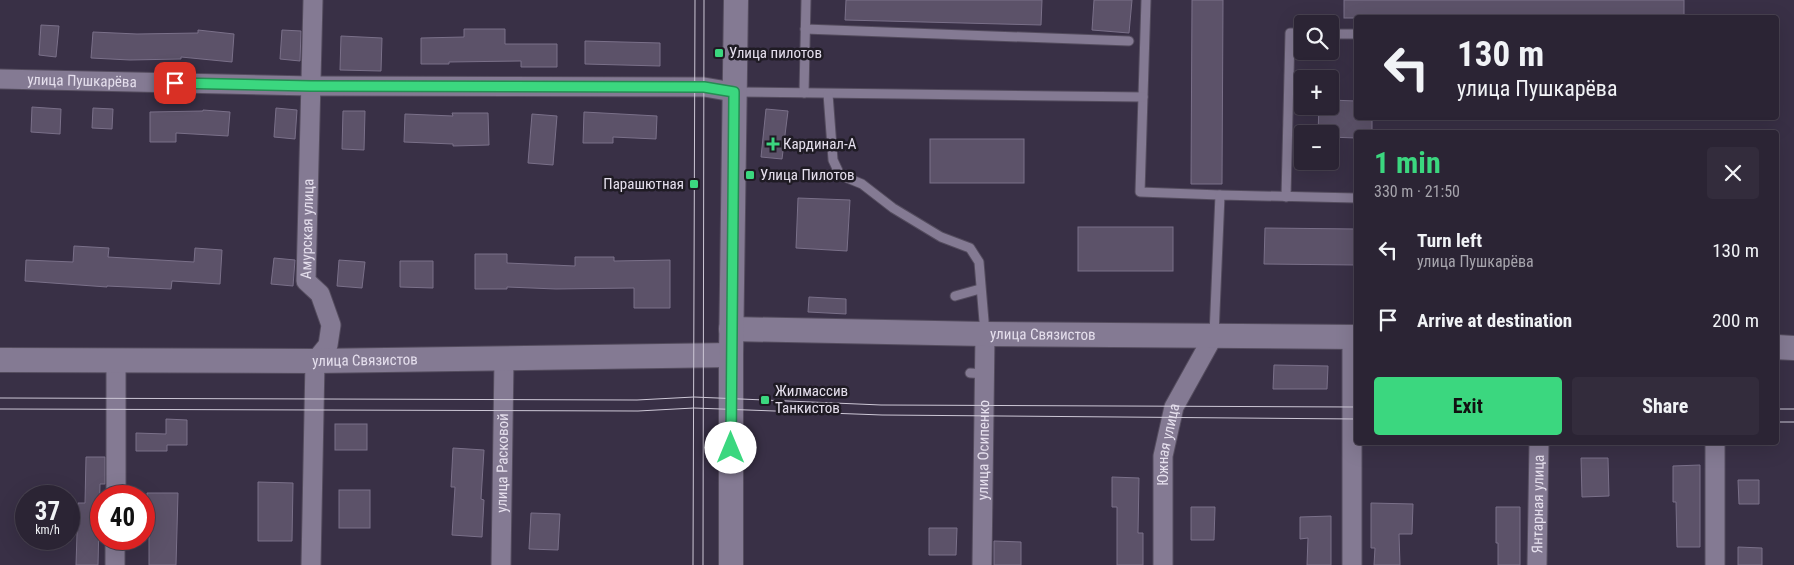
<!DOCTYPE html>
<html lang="en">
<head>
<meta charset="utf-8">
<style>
  body { margin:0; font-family:"Roboto Condensed",sans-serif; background:#332c3c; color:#f1f3f6; height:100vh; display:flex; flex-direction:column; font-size:19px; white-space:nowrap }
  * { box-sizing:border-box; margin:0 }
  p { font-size:16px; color:#a6a4ac }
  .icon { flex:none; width:28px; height:28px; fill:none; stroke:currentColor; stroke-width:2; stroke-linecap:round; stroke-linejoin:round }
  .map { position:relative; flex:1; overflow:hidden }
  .sheet { position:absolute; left:1354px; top:130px; width:425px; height:315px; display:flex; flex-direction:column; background:#2b2434; border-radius:5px; box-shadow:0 5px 20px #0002,0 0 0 1px #47414f }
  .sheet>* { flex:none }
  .guide { position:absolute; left:1354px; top:15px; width:425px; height:105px; border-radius:5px; box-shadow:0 5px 20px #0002,0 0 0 1px #47414f; background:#2b2434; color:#f1f3f6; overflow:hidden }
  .fabs { position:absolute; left:1294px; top:15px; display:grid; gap:10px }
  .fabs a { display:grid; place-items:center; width:45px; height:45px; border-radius:5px; background:#2b2434; box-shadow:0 5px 20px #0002,0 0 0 1px #47414f; font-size:25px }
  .speed { position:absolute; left:15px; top:485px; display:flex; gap:10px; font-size:25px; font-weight:700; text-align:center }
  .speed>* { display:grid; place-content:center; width:65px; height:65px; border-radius:50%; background:#2b2434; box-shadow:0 5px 20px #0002,0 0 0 1px #47414f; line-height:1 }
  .speed small { font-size:12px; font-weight:400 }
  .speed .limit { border:8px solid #d22; background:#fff; color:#111 }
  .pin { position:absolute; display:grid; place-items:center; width:42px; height:42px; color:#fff; margin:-21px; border-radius:10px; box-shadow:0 2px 8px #0006 }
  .me { position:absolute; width:55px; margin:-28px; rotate:0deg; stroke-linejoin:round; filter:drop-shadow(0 0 4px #0008) }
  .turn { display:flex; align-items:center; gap:18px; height:105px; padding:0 20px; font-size:22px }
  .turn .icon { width:65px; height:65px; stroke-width:2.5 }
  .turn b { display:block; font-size:35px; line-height:42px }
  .round { display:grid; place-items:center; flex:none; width:52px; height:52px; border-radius:5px; background:#332c3c }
  .headline { display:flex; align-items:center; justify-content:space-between; height:85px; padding:0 20px }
  h1 { font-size:30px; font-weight:700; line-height:38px; color:#3bd77f }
  .button { display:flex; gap:10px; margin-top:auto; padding:10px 20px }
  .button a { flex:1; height:58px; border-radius:5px; background:#3bd77f; color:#111; font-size:20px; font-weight:700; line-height:58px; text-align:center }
  .button a+a { background:#332c3c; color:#f1f3f6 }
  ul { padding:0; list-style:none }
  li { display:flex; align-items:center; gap:15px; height:70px; padding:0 20px }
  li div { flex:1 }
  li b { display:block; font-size:19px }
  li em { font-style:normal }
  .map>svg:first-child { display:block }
  .building { fill:#5c5269; stroke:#7a7089 }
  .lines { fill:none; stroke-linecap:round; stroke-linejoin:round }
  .service-casing { stroke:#544c5e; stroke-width:11 }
  .minor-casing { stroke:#544c5e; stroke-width:21 }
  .tertiary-casing { stroke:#544c5e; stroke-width:26 }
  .service { stroke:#847a93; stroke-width:9 }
  .minor { stroke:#847a93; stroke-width:19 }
  .tertiary { stroke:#847a93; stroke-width:24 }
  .tram { stroke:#cdc7d6; stroke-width:1 }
  .route-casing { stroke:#268c53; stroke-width:12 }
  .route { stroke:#3bd77f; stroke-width:9 }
  .poi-dot { fill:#3bd77f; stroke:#1f1b24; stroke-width:2 }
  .labels { text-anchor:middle; stroke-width:5; stroke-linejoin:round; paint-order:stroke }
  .poi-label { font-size:15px; fill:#e5dfed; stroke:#1f1b24; text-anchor:start }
  .street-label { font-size:15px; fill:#e5dfed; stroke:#1f1b24 }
</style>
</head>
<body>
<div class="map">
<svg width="1794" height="565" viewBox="0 0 1794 565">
  <rect width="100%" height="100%" fill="#393046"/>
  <!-- building -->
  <g class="building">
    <path d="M 846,0 L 1042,0 L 1041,25 L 845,20 Z"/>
    <path d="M 1094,0 L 1132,0 L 1129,33 L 1092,30 Z"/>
    <path d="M 1192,0 L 1223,0 L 1222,184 L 1191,184 Z"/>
    <rect x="1344" y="0" width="340" height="18"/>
    <path d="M 41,25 L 59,26 L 56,57 L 39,55 Z"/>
    <path d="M 464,29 L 505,29 L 505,44 L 557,44 L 557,67 L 521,67 L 521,61 L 449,62 L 449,64 L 421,64 L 421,38 L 464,37 Z"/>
    <path d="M 198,30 L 234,34 L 232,62 L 181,57 L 181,59 L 130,60 L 91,58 L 93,32 L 137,34 L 198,33 Z"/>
    <path d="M 282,30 L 301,31 L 300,61 L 280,59 Z"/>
    <path d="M 341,36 L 382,38 L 381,71 L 340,70 Z"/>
    <path d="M 585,41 L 660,43 L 660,66 L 585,64 Z"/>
    <path d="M 1330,100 L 1356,101 L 1356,118 L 1372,118 L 1372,132 L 1356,132 L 1356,138 L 1330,137 L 1330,134 L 1318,134 L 1319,106 L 1330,106 Z"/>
    <path d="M 32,107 L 61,109 L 60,134 L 31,132 Z"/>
    <path d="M 93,108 L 113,109 L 112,129 L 92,128 Z"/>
    <path d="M 276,108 L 297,110 L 295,139 L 274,137 Z"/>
    <path d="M 766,109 L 788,111 L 782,159 L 761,157 Z"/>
    <path d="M 203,110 L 230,112 L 228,136 L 176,133 L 176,142 L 150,142 L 150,112 L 203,111 Z"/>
    <path d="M 343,111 L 365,111 L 364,150 L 342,149 Z"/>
    <path d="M 584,112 L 657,116 L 656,139 L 613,137 L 613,143 L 583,143 Z"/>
    <path d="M 452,113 L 488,113 L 489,145 L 453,146 L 453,144 L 404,142 L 405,114 L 453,116 Z"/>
    <path d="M 532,114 L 557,116 L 553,165 L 528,163 Z"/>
    <rect x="930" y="139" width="94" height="44"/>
    <path d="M 798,198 L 850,200 L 847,251 L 796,248 Z"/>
    <rect x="1078" y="227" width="95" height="44"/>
    <path d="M 1265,228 L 1356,229 L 1356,265 L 1264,264 Z"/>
    <path d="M 74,246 L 109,248 L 108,257 L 194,262 L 195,248 L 222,250 L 220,284 L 172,281 L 171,289 L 107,286 L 107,287 L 25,281 L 26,260 L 73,262 Z"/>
    <path d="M 475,254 L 507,254 L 507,263 L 575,266 L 575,257 L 614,257 L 614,261 L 670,260 L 670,308 L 634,308 L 634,288 L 556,289 L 507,287 L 507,289 L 475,289 Z"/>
    <path d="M 274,258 L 295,260 L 293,286 L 271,284 Z"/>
    <path d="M 339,260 L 365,262 L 362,288 L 337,286 Z"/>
    <path d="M 400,261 L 433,261 L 433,288 L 400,287 Z"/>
    <path d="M 809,297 L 846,299 L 846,314 L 808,312 Z"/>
    <path d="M 1274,365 L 1328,366 L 1327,389 L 1273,389 Z"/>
    <path d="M 166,419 L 187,420 L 187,445 L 167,445 L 167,451 L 136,451 L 136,433 L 166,434 Z"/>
    <rect x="335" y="424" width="32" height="26"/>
    <path d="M 453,448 L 484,450 L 481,499 L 484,500 L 482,537 L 452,535 L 455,487 L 451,487 Z"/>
    <path d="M 86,457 L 105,457 L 105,484 L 100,484 L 98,565 L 76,565 L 78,503 L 85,503 Z"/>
    <path d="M 1581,458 L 1608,458 L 1609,496 L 1582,497 Z"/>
    <path d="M 1700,465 L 1700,547 L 1677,547 L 1676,502 L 1673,502 L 1673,466 Z"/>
    <path d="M 1112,477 L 1139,478 L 1138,533 L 1143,533 L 1143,565 L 1117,565 L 1117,507 L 1112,507 Z"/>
    <path d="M 1738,480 L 1759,480 L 1759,504 L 1739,504 Z"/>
    <path d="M 258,482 L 293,483 L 292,541 L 258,541 Z"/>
    <rect x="339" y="490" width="31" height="38"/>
    <path d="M 147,493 L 178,493 L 176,565 L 149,565 L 149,532 L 146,532 Z"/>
    <path d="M 1371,503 L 1413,504 L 1412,534 L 1399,534 L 1400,565 L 1374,565 L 1375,548 L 1371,548 Z"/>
    <path d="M 1191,507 L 1215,507 L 1214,540 L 1191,540 Z"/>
    <path d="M 1496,507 L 1520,507 L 1520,565 L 1498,565 L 1498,543 L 1496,543 Z"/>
    <path d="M 531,513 L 560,514 L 558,550 L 529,549 Z"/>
    <path d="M 1331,516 L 1331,565 L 1307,565 L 1308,538 L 1300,539 L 1300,517 Z"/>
    <path d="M 929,528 L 957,528 L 956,555 L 929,555 Z"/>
    <path d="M 994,541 L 1021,542 L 1021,565 L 994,565 Z"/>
    <path d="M 1738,547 L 1762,548 L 1762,565 L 1738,565 Z"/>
  </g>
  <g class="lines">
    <!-- service casing -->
    <g class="service-casing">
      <g id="service">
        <path d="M 1146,0 L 1140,192 L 1220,195"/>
        <path d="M 805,29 L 1129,41"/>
        <path d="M 1330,34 L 1356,34"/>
        <path d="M 736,92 L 1143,97"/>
        <path d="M 804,93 L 806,0"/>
        <path d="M 828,94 L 833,160 L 840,175 L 862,184 L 893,208 L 941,237 L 970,248 L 979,262 L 985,333"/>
        <path d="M 1286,197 L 1290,33 L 1302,33"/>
        <path d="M 955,296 L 980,289"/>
        <path d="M 1214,335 L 1220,195 L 1356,198"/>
        <path d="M 970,373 L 987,374"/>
      </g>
    </g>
    <!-- minor casing -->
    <g class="minor-casing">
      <g id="minor">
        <path id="s1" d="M 0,79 L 311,86 L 704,87 L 733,92"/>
        <path d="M 1352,337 L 1352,565"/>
        <path d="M 1715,442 L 1715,565"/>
        <path d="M 116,496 L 116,360"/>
        <path d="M 115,565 L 115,539"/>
        <path id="s2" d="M 311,565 L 315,361 L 328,345 L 331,325 L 320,294 L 306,281 L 313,0"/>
        <path id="s3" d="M 501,565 L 504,359"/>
        <path id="s4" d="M 982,565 L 985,334"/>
        <path id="s5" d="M 1163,565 L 1163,456 L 1174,407 L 1214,335"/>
        <path id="s6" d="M 1537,565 L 1539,442"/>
      </g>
    </g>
    <!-- tertiary casing -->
    <g class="tertiary-casing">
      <g id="tertiary">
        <path id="s7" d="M 731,329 L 985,334 L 1356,337"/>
        <path d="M 1776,347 L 1794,348"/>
        <path id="s8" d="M 0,360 L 315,361 L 731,355"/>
        <path d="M 731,565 L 731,355 L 736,0"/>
      </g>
    </g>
    <!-- service -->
    <use href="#service" class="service"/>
    <!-- minor -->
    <use href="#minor" class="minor"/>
    <!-- tertiary -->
    <use href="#tertiary" class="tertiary"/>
    <!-- tram -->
    <g class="tram">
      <path d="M 0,398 L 637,400 L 694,397 L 881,405 L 1356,407"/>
      <path d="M 0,409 L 638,411 L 694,408 L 882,415 L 1356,419"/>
      <path d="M 1776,409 L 1794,409"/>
      <path d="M 1776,422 L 1794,422"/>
      <path d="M 693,565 L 695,0"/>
      <path d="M 703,565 L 704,0"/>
    </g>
  </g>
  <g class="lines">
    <!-- route casing -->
    <g class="route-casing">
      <path id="route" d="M 175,83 L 311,86 L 704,87 L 734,92 L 731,448"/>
    </g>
    <!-- route -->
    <use href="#route" class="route"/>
  </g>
  <!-- markers -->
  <g class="poi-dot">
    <rect x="714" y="48" width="10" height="10" rx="2.5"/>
    <path d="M770.5 136.5h5v5h5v5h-5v5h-5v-5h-5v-5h5z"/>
    <rect x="745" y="170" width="10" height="10" rx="2.5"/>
    <rect x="689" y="179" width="10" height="10" rx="2.5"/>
    <rect x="760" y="395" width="10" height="10" rx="2.5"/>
  </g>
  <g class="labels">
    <!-- poi labels -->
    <g class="poi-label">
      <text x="729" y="58">Улица пилотов</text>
      <text x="783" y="149">Кардинал-А</text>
      <text x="760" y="180">Улица Пилотов</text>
      <text x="684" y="189" text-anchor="end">Парашютная</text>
      <text x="775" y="396">Жилмассив<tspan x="775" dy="17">Танкистов</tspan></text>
    </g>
    <!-- street labels -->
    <g class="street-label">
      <text dy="5" stroke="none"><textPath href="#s1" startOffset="82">улица Пушкарёва</textPath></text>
      <text dy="5" stroke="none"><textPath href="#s2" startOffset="349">Амурская улица</textPath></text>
      <text dy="5" stroke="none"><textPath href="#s7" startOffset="312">улица Связистов</textPath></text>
      <text dy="5" stroke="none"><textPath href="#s8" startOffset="365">улица Связистов</textPath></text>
      <text dy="5" stroke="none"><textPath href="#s5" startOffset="121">Южная улица</textPath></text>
      <text dy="5" stroke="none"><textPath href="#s4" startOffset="115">улица Осипенко</textPath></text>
      <text dy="5" stroke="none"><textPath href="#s3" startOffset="102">улица Расковой</textPath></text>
      <text dy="5" stroke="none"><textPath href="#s6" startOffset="61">Янтарная улица</textPath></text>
    </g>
  </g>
</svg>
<div class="fabs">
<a><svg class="icon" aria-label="search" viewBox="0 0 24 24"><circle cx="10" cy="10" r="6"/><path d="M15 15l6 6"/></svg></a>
<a>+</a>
<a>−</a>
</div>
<div class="speed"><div>37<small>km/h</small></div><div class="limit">40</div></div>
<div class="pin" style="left:175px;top:83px;background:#d93025"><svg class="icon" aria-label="arrive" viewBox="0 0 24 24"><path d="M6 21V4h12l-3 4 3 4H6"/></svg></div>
<svg class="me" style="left:731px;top:448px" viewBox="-20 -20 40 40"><circle r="19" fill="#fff"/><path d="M0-13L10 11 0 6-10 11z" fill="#3bd77f"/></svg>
<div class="guide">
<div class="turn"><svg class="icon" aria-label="left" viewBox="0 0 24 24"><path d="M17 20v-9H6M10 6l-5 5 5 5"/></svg><div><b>130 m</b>улица Пушкарёва</div></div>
</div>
<section class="sheet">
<div class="headline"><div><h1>1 min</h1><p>330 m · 21:50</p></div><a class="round"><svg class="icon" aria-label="close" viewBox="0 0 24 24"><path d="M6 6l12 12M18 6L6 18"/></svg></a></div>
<ul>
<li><svg class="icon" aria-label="left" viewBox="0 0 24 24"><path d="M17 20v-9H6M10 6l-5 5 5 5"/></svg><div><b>Turn left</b><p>улица Пушкарёва</p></div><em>130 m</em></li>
<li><svg class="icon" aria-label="arrive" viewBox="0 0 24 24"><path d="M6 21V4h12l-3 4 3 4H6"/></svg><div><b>Arrive at destination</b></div><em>200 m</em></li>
</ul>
<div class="button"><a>Exit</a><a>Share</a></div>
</section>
</div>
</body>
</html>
